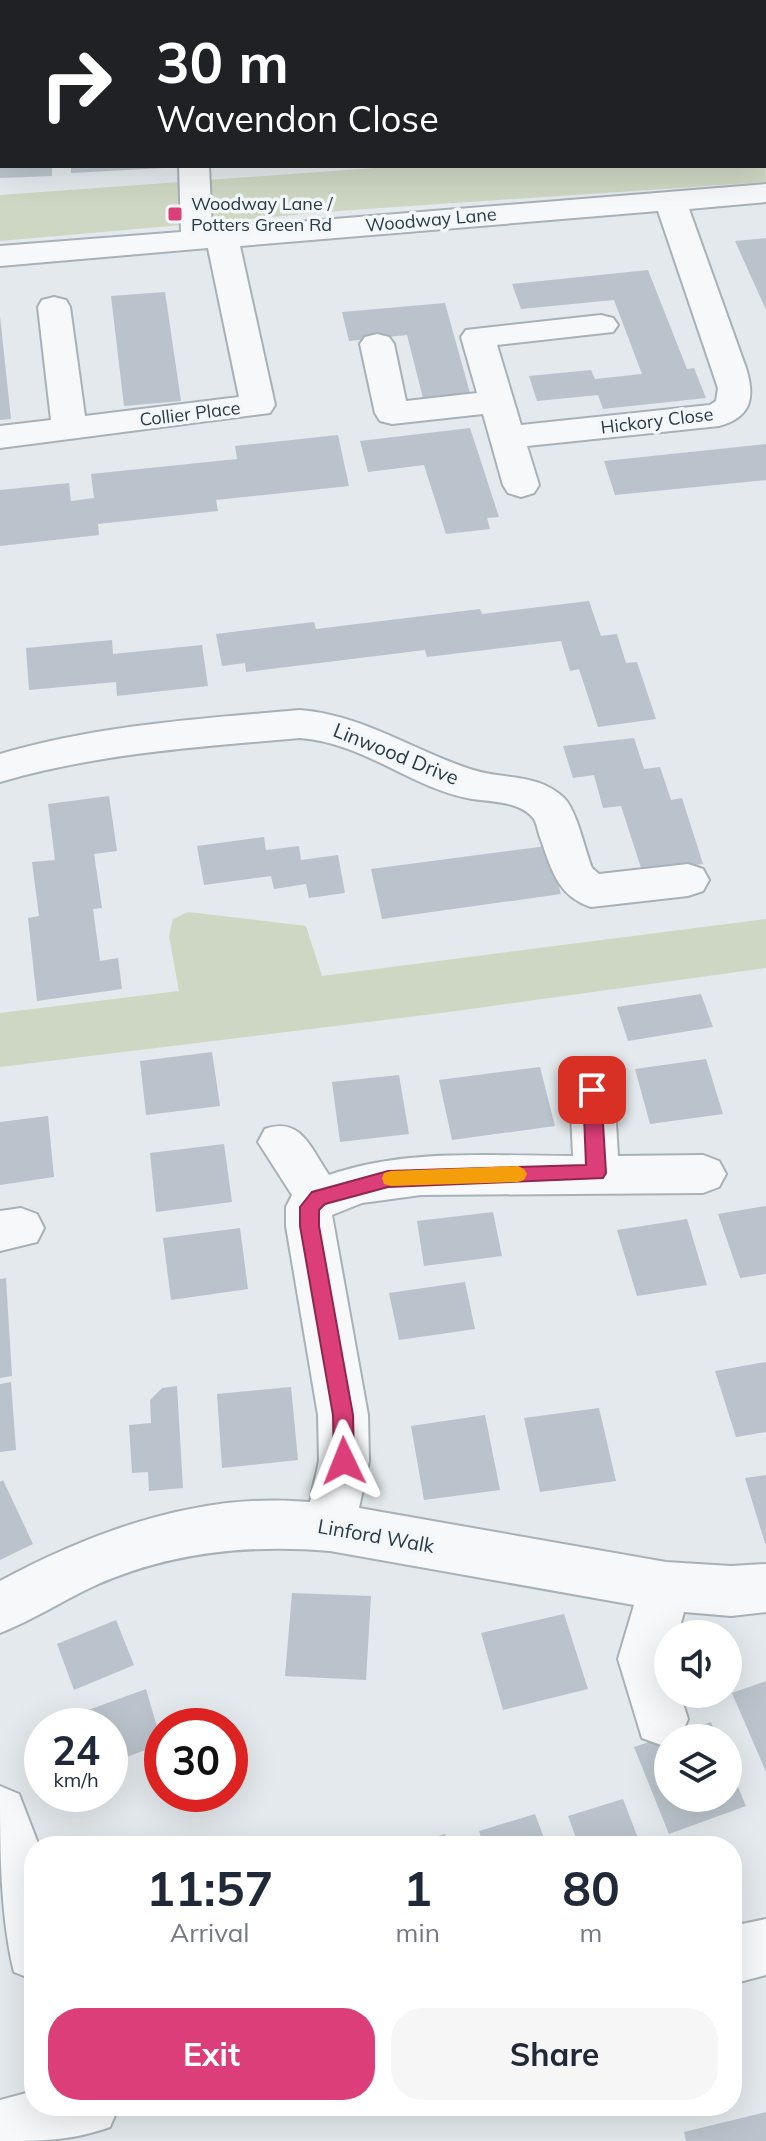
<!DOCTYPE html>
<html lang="en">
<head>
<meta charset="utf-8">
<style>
  body { margin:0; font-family:Mulish,sans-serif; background:#f6f6f7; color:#1f2937; height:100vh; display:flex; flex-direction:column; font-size:30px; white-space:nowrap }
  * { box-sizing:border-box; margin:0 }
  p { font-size:26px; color:#747a83 }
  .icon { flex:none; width:44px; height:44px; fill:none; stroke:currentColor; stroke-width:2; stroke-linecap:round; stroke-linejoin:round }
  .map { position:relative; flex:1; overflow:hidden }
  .details { position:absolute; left:24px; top:1836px; width:718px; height:280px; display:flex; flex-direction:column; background:#fff; border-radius:32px; box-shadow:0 8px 32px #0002 }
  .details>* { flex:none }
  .banner { position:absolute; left:0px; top:0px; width:766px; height:168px; box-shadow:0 8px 32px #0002; background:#202124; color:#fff; overflow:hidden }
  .tools { position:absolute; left:654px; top:1620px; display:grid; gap:16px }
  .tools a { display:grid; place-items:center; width:88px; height:88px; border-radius:50%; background:#fff; box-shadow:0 8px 32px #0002; font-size:40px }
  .speed { position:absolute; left:24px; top:1708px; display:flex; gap:16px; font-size:40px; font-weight:700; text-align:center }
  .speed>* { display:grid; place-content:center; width:104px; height:104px; border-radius:50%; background:#fff; box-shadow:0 8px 32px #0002; line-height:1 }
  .speed small { font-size:20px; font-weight:400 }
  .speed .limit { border:12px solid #d22; background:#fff; color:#111 }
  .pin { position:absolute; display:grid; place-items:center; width:68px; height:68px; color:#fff; margin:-34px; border-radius:16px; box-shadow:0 4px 12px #0006 }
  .me { position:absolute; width:88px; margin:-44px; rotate:358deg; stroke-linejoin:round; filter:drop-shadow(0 0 6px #0008) }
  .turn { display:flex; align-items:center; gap:28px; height:168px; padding:0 24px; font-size:36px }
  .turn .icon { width:104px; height:104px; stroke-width:2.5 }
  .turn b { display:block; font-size:56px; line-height:68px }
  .eta { display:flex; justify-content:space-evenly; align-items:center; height:136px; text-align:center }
  .eta b { font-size:48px; font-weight:700; line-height:56px }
  .button { display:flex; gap:16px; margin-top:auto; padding:16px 24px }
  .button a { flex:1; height:92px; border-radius:32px; background:#db3e79; color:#fff; font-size:32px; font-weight:700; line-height:92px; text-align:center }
  .button a+a { background:#f6f6f7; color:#1f2937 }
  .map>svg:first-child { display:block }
  .green { fill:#cdd7c3 }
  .building { fill:#bac3cb }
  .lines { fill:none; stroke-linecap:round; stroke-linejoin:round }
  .minor-casing { stroke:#a7b1b7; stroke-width:4 }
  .minor { fill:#f6f8fa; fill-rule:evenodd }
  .route { fill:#db3e79; stroke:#8e284f; stroke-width:2 }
  .slow { fill:#f59e0b }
  .poi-dot { fill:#db3e79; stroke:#f3f7f9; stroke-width:3 }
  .labels { text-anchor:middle; stroke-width:7; stroke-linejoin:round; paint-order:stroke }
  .far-poi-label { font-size:18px; fill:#293a47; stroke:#f3f7f9; text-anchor:start }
  .far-street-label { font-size:18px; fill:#293a47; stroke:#f3f7f9 }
  .street-label { font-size:20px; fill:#293a47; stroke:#f3f7f9 }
</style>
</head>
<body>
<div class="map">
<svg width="766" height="2141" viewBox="0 0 766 2141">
  <rect width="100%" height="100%" fill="#e3e9ec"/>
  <!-- green -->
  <g class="green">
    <path d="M 764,139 L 766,182 L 351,210 L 0,241 L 0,195 L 401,166 L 764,166 Z"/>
    <path d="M 188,912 L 306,926 L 322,976 L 766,919 L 766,968 L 449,1012 L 0,1067 L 0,1013 L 179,991 L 169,936 L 173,919 Z"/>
  </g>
  <!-- building -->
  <g class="building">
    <path d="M 0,166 L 52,166 L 52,176 L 0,178 Z"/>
    <path d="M 71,166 L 164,166 L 164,168 L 71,173 Z"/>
    <path d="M 766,238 L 766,310 L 735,241 Z"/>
    <path d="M 648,270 L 687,369 L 694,368 L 706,398 L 603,409 L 598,395 L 537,401 L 529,376 L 591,370 L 595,379 L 642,374 L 614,300 L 521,309 L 512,284 Z"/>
    <path d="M 165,292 L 181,401 L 124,406 L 111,296 Z"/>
    <path d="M 445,303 L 470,393 L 423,398 L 407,335 L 349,341 L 342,312 Z"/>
    <path d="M 0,316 L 11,419 L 0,420 Z"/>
    <path d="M 470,428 L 499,517 L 487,518 L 490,529 L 446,534 L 424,465 L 368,472 L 360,441 Z"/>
    <path d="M 338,435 L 349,486 L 216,500 L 218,511 L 98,524 L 99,535 L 0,546 L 0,490 L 69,483 L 71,501 L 94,498 L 91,474 L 237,459 L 235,446 Z"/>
    <path d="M 766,444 L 766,480 L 615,495 L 604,461 Z"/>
    <path d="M 589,601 L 601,636 L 617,634 L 626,663 L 637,662 L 656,719 L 598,727 L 579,669 L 570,671 L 561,641 L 427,657 L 425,650 L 246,672 L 245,663 L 222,666 L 216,634 L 314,622 L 316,629 L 480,609 L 482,614 Z"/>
    <path d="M 112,640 L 113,654 L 202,645 L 208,686 L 117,696 L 116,682 L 29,690 L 26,648 Z"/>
    <path d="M 634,738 L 644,769 L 660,767 L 671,800 L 682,798 L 703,864 L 642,871 L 621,806 L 603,808 L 594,775 L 573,778 L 563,746 Z"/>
    <path d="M 109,796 L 117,851 L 94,854 L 102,908 L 93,909 L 100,961 L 118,958 L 122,989 L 37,1001 L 28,918 L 39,916 L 32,862 L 55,860 L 48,804 Z"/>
    <path d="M 264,837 L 266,850 L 299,846 L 301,860 L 338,855 L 345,893 L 309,898 L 306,884 L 274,889 L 271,876 L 204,885 L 197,846 Z"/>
    <path d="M 547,846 L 561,894 L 382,919 L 371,869 Z"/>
    <path d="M 701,994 L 713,1027 L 628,1041 L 617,1007 Z"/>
    <path d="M 212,1052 L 220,1106 L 146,1115 L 140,1061 Z"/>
    <path d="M 706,1059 L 723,1114 L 650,1124 L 635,1069 Z"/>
    <path d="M 540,1067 L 555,1126 L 452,1140 L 439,1080 Z"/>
    <path d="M 399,1075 L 409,1134 L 340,1142 L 332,1082 Z"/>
    <path d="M 48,1116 L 54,1177 L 0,1185 L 0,1122 Z"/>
    <path d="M 224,1144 L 232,1202 L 156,1212 L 150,1153 Z"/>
    <path d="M 766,1206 L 766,1274 L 740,1278 L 718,1214 Z"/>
    <path d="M 493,1212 L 502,1256 L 424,1266 L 417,1221 Z"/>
    <path d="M 687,1219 L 707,1285 L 637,1296 L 617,1230 Z"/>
    <path d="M 240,1228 L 248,1289 L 171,1300 L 163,1238 Z"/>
    <path d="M 6,1278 L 12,1376 L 0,1378 L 0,1279 Z"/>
    <path d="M 465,1282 L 475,1329 L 399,1340 L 389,1293 Z"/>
    <path d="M 766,1362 L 766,1432 L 736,1437 L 715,1371 Z"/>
    <path d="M 11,1382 L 16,1450 L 0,1452 L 0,1384 Z"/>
    <path d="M 177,1386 L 183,1488 L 149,1491 L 148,1472 L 132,1473 L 129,1425 L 151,1423 L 150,1400 L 162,1388 Z"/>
    <path d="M 291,1387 L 298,1460 L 222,1468 L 217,1394 Z"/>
    <path d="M 599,1408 L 616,1481 L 540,1492 L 524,1418 Z"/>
    <path d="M 485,1415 L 500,1490 L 424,1500 L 411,1426 Z"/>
    <path d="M 766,1475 L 766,1543 L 765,1543 L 745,1478 Z"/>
    <path d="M 3,1480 L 33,1544 L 0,1560 L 0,1482 Z"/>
    <path d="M 292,1593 L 371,1596 L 366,1680 L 285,1676 Z"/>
    <path d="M 564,1614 L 588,1689 L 503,1710 L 481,1633 Z"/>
    <path d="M 116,1620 L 134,1665 L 74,1690 L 57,1644 Z"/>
    <path d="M 766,1681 L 766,1772 L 732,1693 Z"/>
    <path d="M 146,1689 L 162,1744 L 110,1763 L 110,1726 L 69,1726 L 66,1718 Z"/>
    <path d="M 711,1722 L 717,1738 L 668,1738 L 668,1798 L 728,1798 L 728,1763 L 746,1806 L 669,1834 L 634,1747 Z"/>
    <path d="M 623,1799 L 641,1846 L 579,1846 L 568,1816 Z"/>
    <path d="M 535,1814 L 547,1846 L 484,1846 L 479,1831 Z"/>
    <path d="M 445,1834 L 449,1846 L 409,1846 L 408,1845 Z"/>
    <path d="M 766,2112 L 766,2141 L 686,2141 L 684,2132 Z"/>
  </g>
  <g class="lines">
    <!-- minor casing -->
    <g class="minor-casing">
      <g id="minor">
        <path d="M 653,0 L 683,0 L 652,2 Z"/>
        <rect x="0" y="53" width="2" height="18"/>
        <path d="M 179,166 L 209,166 L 212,229 L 766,184 L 766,202 L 689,209 L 746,368 C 755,397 752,417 719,426 L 527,446 L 539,485 L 534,493 L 521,497 L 508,493 L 503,485 L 483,414 L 392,424 L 380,421 L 375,413 L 360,344 L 365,337 L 377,334 L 389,337 L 394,344 L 406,401 L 477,393 L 461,337 L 466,330 L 601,315 L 613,318 L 618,325 L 613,332 L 497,345 L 521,425 L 710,405 L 716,401 L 718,388 L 658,211 L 240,246 L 275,405 L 270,413 L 0,448 L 0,426 L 51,420 L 38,307 L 42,300 L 54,297 L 66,300 L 70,307 L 85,416 L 239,397 L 208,248 L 0,266 L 0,246 L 181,232 Z"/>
        <path d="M 300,710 C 363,715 414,751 473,770 C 505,780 539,773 565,799 C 577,812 585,850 592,868 L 599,874 L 688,864 L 703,869 L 709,880 L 703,891 L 688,896 L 591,907 C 557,896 551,868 540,837 C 538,832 537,824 534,819 C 521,801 492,802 472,799 C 413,789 365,743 300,738 C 199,747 98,753 0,782 L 0,754 C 98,725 199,719 300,710 Z"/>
        <path d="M 592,1072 L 608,1077 L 614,1090 L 618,1156 L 703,1155 L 719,1161 L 726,1174 L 719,1187 L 703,1193 L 421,1195 L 362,1203 L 332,1215 L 368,1415 L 369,1461 L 359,1508 L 666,1562 L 731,1566 L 766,1564 L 766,1612 L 731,1616 L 684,1612 L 678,1634 L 668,1634 L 668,1694 L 680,1694 L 688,1719 L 680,1738 L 668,1738 L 668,1742 L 661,1745 L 642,1738 L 618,1659 L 634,1605 L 330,1551 C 249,1544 169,1552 94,1586 C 62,1601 33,1620 0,1633 L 0,1581 C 95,1530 201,1492 310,1502 L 319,1461 L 318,1415 L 286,1226 L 286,1207 L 292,1195 L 258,1142 L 265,1129 C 301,1116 311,1149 329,1175 C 406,1148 492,1156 573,1156 L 570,1090 L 576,1077 Z"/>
        <path d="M 21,1208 L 37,1214 L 44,1228 L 37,1242 L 0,1251 L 0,1211 Z"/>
        <path d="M 0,1786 L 19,1794 L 39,1846 L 34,1846 L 34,1980 L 14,1972 C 0,1915 0,1846 0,1786 Z"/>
        <path d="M 766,1919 L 766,1975 L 732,1984 L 732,1926 Z"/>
        <path d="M 34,2091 L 34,2106 L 119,2106 L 110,2127 C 71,2141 41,2141 0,2141 L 0,2100 Z"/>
      </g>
    </g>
    <!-- minor -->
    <use href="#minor" class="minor"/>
  </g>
  <!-- route -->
  <path class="route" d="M 592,1083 L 601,1090 L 606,1173 L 603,1178 L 388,1187 L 325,1204 L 319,1210 L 319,1226 L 353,1415 L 354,1461 L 351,1468 L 344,1471 L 337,1468 L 334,1461 L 333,1415 L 300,1226 L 300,1207 L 312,1192 L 388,1171 L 586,1165 L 583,1090 Z"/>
  <!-- slow -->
  <path class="slow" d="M 518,1166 L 524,1169 L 527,1174 L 524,1180 L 518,1182 L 391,1186 L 384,1184 L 382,1178 L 384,1173 L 391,1171 Z"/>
  <!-- markers -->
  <rect class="poi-dot" x="167" y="206" width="16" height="16" rx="4"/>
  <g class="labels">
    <!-- far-poi labels -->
    <g class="far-poi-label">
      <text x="191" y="210">Woodway Lane /<tspan x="191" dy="21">Potters Green Rd</tspan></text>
    </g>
    <!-- far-street labels -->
    <g class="far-street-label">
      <text transform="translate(431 220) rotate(-5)" y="6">Woodway Lane</text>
      <text transform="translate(190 414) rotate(-7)" y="6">Collier Place</text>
      <text transform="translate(657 421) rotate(-7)" y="6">Hickory Close</text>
    </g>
    <!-- street labels -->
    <g class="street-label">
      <text transform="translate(396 754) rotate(22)" y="7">Linwood Drive</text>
      <text transform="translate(376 1536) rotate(10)" y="7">Linford Walk</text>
    </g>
  </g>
</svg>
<div class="tools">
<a><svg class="icon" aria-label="sound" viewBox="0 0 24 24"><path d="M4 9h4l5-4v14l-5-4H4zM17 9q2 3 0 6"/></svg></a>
<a><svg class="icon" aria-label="layers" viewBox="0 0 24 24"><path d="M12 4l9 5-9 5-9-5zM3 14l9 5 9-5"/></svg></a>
</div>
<div class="speed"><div>24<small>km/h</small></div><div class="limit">30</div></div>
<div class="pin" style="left:592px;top:1090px;background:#d93025"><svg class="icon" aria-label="arrive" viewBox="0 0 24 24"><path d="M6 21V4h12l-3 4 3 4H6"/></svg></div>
<svg class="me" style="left:344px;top:1461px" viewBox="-20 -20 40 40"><path d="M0-17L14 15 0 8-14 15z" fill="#db3e79" stroke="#fff" stroke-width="4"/></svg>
<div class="banner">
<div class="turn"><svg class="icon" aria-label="right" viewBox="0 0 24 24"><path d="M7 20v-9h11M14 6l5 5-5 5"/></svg><div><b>30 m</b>Wavendon Close</div></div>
</div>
<section class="details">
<div class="eta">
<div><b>11:57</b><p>Arrival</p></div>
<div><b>1</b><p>min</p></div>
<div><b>80</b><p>m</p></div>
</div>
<div class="button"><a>Exit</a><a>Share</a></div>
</section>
</div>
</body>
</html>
